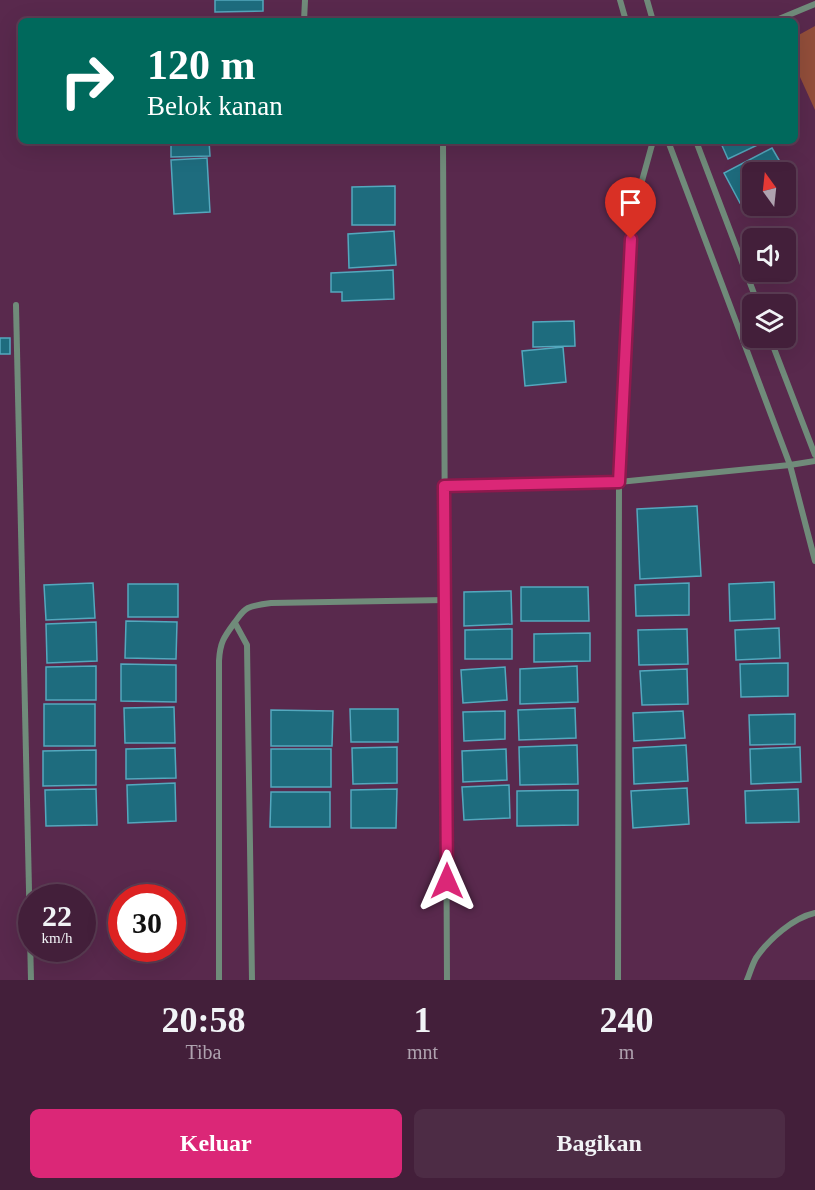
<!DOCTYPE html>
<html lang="id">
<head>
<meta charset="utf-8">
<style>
  body { margin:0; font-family:"Times New Roman",serif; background:#4d2c45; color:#f1f3f6; height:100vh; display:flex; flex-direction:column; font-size:22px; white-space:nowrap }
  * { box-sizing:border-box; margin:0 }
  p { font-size:20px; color:#afa2af }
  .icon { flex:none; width:33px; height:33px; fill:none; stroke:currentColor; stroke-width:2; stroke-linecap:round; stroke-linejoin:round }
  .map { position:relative; height:980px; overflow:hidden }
  .panel { display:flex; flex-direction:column; background:#431f3a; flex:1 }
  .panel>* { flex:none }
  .banner { position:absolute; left:18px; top:18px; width:780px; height:126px; border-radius:9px; box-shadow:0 6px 24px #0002,0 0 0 2px #5b3d54; background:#00695c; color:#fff; overflow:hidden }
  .needle { width:39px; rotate:345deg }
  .controls { position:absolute; left:742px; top:162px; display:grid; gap:12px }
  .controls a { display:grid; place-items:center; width:54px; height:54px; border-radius:9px; background:#431f3a; box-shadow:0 6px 24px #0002,0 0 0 2px #5b3d54; font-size:30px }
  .speed { position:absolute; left:18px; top:884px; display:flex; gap:12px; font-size:30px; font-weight:700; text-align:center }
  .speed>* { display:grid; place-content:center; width:78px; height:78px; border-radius:50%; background:#431f3a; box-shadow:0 6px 24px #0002,0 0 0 2px #5b3d54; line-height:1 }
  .speed small { font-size:15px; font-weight:400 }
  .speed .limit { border:9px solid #d22; background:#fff; color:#111 }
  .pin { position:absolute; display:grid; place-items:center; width:51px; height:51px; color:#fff; margin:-62px -26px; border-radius:50% 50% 50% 0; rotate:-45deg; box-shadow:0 0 6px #0007 }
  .pin .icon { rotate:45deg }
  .me { position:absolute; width:66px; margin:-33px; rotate:0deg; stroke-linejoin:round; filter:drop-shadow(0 0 4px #0008) }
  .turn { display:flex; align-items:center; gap:21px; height:126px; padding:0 30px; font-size:27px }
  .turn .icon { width:78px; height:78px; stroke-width:2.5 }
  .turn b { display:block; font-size:42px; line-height:51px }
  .eta { display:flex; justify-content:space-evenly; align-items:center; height:102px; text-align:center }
  .eta b { font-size:36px; font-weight:700; line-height:42px }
  .primary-button { display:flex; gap:12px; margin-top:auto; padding:12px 30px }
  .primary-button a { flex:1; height:69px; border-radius:9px; background:#db2777; color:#fff; font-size:24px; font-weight:700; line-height:69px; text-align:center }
  .primary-button a+a { background:#4d2c45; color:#f1f3f6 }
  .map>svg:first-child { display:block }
  .green { fill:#924e3a }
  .building { fill:#1e6c7e; stroke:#54a8be; stroke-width:1.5 }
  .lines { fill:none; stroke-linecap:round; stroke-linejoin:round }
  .street { stroke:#708b7a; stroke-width:6 }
  .route-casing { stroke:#8e194d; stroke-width:15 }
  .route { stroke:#db2777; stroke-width:10 }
</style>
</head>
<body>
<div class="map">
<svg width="815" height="980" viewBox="0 0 815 980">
  <rect width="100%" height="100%" fill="#59294d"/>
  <!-- green -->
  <path class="green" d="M 815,26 L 815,110 L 795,66 L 795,37 Z"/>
  <!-- building -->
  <g class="building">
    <path d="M 215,0 L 263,0 L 263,11 L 215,12 Z"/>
    <path d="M 171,141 L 209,141 L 210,156 L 171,157 Z"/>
    <path d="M 720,141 L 766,141 L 728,159 Z"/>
    <path d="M 772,148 L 786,172 L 753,172 L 753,196 L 740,203 L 724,173 Z"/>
    <path d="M 207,158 L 210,212 L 174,214 L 171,160 Z"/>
    <path d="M 395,186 L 395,225 L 352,225 L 352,187 Z"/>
    <path d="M 394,231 L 396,265 L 349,268 L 348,234 Z"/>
    <path d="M 393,270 L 394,299 L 342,301 L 342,292 L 331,292 L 331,273 Z"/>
    <path d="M 574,321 L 575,346 L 533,347 L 533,322 Z"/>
    <rect x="0" y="338" width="10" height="16"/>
    <path d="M 563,347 L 566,382 L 525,386 L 522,351 Z"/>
    <path d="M 697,506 L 701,576 L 640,579 L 637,509 Z"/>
    <path d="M 774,582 L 775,619 L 730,621 L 729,584 Z"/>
    <path d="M 93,583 L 95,618 L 46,620 L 44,585 Z"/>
    <path d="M 689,583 L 689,615 L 636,616 L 635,585 Z"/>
    <rect x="128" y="584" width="50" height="33"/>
    <path d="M 521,587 L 588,587 L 589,621 L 521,621 Z"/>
    <path d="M 511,591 L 512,624 L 464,626 L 464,592 Z"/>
    <path d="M 126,621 L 177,622 L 176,659 L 125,658 Z"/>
    <path d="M 96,622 L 97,661 L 47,663 L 46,624 Z"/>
    <path d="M 779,628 L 780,658 L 736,660 L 735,630 Z"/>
    <path d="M 512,629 L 512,659 L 465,659 L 465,630 Z"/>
    <path d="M 687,629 L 688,664 L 639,665 L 638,630 Z"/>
    <path d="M 590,633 L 590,661 L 534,662 L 534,634 Z"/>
    <path d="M 788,663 L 788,696 L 741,697 L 740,664 Z"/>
    <path d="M 121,664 L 176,665 L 176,702 L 121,701 Z"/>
    <path d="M 96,666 L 96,700 L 46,700 L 46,667 Z"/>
    <path d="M 577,666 L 578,702 L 520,704 L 520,669 Z"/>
    <path d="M 505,667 L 507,700 L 463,703 L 461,670 Z"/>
    <path d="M 687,669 L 688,704 L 642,705 L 640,671 Z"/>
    <rect x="44" y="704" width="51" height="42"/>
    <path d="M 174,707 L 175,743 L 125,743 L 124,708 Z"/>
    <path d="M 575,708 L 576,738 L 519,740 L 518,710 Z"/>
    <path d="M 350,709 L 398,709 L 398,742 L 351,742 Z"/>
    <path d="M 271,710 L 333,711 L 332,746 L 271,746 Z"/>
    <path d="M 505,711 L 505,739 L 464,741 L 463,712 Z"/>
    <path d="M 683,711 L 685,738 L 634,741 L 633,713 Z"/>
    <path d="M 795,714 L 795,744 L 750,745 L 749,715 Z"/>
    <path d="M 577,745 L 578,784 L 520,785 L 519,747 Z"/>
    <path d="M 686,745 L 688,781 L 634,784 L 633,748 Z"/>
    <path d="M 397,747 L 397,783 L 353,784 L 352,748 Z"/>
    <path d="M 800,747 L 801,782 L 751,784 L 750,749 Z"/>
    <path d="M 175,748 L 176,778 L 126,779 L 126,749 Z"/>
    <rect x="271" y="749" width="60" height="38"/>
    <path d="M 506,749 L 507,780 L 463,782 L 462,751 Z"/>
    <path d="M 96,750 L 96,785 L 43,786 L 43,751 Z"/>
    <path d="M 175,783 L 176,821 L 128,823 L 127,785 Z"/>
    <path d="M 509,785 L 510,818 L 464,820 L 462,787 Z"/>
    <path d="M 687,788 L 689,824 L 633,828 L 631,791 Z"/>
    <path d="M 96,789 L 97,825 L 46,826 L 45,790 Z"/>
    <path d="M 397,789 L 396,828 L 351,828 L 351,790 Z"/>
    <path d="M 798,789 L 799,822 L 746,823 L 745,791 Z"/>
    <path d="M 578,790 L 578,825 L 517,826 L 517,791 Z"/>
    <path d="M 271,792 L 330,792 L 330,827 L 270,827 Z"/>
  </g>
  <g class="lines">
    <!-- street -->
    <g class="street">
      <path d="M 620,0 L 626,21"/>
      <path d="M 647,0 L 653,21"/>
      <path d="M 304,21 L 305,0"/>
      <path d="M 774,21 L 815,4"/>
      <path d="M 443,141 L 447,980"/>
      <path d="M 668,141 L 790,465 L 815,561"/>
      <path d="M 696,141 L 758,304"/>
      <path d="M 16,305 L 31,980"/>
      <path d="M 770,338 L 815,455"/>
      <path d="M 444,486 L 619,482 L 790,465 L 815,461"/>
      <path d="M 235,623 L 247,645 L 252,980"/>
      <path d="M 219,980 L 219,661 C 220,642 224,637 235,622 C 239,617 242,611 248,608 C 255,605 263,604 271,603 L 445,600"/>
      <path d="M 618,980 L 619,482 L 632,217 L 653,141"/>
      <path d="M 747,980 C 750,973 752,965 756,958 C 769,939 793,918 815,913"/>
    </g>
  </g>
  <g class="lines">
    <!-- route casing -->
    <g class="route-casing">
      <path id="route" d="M 447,881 L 444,486 L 619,482 L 631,239"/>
    </g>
    <!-- route -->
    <use href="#route" class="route"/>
  </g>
</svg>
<div class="controls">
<a><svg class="needle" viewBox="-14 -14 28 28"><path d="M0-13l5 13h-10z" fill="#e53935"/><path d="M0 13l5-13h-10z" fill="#afa2af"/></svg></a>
<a><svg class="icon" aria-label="sound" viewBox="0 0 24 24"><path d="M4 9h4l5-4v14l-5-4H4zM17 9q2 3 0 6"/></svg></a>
<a><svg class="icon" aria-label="layers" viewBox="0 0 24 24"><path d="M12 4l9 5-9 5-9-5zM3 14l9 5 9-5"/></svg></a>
</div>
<div class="speed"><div>22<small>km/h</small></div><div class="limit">30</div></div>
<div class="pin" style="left:631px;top:239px;background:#d93025"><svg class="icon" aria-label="arrive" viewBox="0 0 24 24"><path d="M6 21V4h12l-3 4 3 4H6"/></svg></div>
<svg class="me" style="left:447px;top:881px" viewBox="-20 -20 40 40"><path d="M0-17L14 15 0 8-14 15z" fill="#db2777" stroke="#fff" stroke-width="4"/></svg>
<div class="banner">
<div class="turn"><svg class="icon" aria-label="right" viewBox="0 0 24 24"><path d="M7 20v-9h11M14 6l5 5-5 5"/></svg><div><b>120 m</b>Belok kanan</div></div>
</div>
</div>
<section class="panel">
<div class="eta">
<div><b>20:58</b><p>Tiba</p></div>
<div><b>1</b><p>mnt</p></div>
<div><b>240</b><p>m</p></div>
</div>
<div class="primary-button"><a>Keluar</a><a>Bagikan</a></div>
</section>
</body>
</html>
